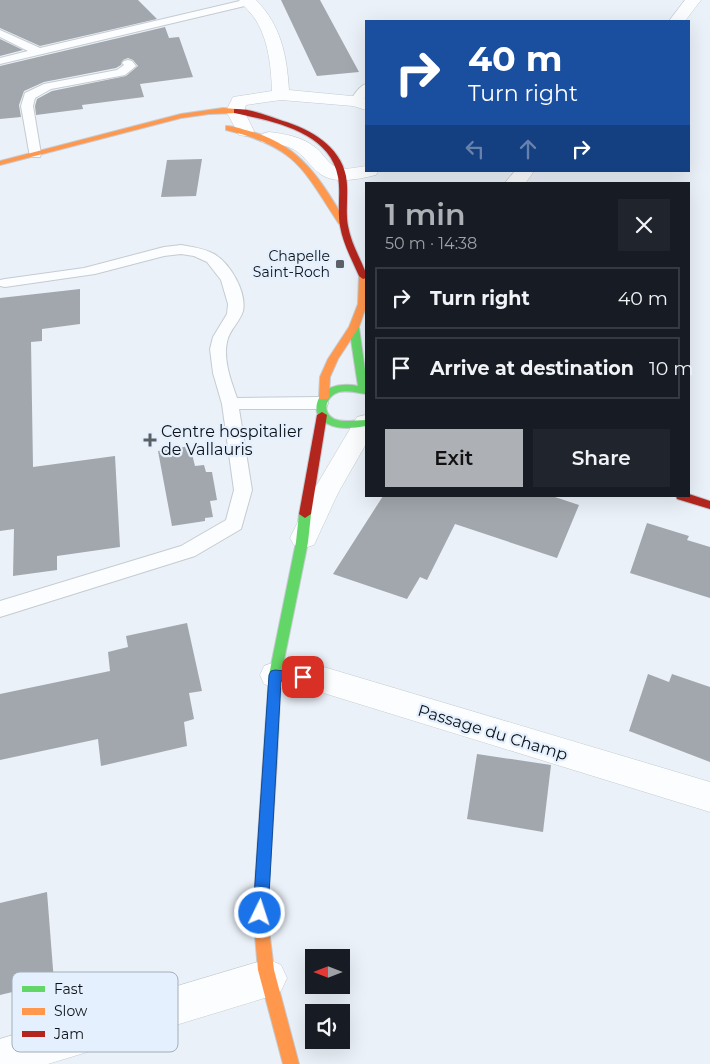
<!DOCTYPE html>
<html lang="en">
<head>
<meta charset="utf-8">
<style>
  body { margin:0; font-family:Montserrat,sans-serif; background:#20242c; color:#f1f3f6; height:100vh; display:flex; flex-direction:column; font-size:19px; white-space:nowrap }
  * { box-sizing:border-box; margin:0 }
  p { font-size:16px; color:#9ea1a6 }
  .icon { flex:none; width:28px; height:28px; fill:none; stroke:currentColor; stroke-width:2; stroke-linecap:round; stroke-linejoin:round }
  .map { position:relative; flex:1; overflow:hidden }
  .sheet { position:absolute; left:365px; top:182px; width:325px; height:315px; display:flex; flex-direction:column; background:#171b24; border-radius:0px; box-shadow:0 5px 20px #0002 }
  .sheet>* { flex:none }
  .banner { position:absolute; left:365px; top:20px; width:325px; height:152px; border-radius:0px; box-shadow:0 5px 20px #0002; background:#1a4fa0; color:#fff; overflow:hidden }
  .needle { width:32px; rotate:270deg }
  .tools { position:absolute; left:305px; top:949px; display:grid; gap:10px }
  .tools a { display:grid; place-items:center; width:45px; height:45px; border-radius:0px; background:#171b24; box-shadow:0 5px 20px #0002; font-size:25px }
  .pin { position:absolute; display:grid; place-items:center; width:42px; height:42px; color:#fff; margin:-21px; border-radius:10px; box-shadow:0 2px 8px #0006 }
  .me { position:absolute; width:55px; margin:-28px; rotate:4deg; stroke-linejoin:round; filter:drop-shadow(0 0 4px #0008) }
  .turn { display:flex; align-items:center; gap:18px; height:105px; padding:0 20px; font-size:22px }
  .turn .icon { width:65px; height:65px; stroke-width:2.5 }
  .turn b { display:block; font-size:35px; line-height:42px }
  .lanes { display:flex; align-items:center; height:48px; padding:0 20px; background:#0003; justify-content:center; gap:25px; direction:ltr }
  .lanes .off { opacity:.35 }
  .round { display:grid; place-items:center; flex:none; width:52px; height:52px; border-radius:0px; background:#20242c }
  .summary { display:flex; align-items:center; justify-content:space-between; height:85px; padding:0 20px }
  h1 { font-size:30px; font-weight:600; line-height:38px; color:#adb1b5 }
  .cta { display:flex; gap:10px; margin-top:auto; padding:10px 20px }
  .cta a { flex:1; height:58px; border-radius:0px; background:#adb1b5; color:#111; font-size:20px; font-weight:600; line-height:58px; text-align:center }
  .cta a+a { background:#20242c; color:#f1f3f6 }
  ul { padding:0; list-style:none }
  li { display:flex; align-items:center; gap:15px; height:62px; margin:0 10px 8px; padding:0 10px; border:2px solid #363941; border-radius:0px }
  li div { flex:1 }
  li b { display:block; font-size:19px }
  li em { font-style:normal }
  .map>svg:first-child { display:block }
  .building { fill:#a2a7ad }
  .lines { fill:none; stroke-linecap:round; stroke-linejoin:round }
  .lane-casing { stroke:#c5cbd1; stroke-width:2 }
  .street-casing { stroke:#c5cbd1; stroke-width:1 }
  .fast-casing { stroke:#c5cbd1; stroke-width:2 }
  .slow-casing { stroke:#c5cbd1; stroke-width:2 }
  .jam-casing { stroke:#c5cbd1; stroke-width:2 }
  .lane { fill:#fcfdfe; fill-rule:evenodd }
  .street { fill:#fcfdfe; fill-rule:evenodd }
  .fast { fill:#63d668; fill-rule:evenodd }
  .slow { fill:#ff974d; fill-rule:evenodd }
  .jam { fill:#b3261e; fill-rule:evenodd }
  .route { fill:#1a73e8; stroke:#114b97 }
  .poi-dot { fill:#5a6066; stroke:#e4f0fe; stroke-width:2 }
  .labels { text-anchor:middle; stroke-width:4.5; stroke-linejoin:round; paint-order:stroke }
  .far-poi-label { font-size:14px; fill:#0d1218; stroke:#e4f0fe; text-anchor:end }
  .poi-label { font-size:16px; fill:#0d1218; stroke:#e4f0fe; text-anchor:start }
  .street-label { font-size:16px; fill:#0d1218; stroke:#e4f0fe }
  .key { fill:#e4f0fe; stroke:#a4adb9; stroke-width:1 }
  .key-label { font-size:14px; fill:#0d1218 }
</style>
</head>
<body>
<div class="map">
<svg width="710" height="1064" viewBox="0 0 710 1064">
  <rect width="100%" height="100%" fill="#eaf1f8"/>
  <!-- building -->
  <g class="building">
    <path d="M 0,0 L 138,0 L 157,19 L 40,46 L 0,28 Z"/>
    <path d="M 281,0 L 320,0 L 359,72 L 317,76 Z"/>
    <path d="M 165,27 L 169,38 L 179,37 L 193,77 L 140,84 L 144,97 L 82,105 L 83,109 L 36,115 L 35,106 L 37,99 L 52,91 L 126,76 L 138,66 L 133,60 L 128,58 L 123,60 L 121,65 L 116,68 L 44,82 L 24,91 L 19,105 L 21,117 L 0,119 L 0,66 Z"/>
    <path d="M 0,39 L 23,50 L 0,56 Z"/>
    <path d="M 202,159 L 196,196 L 161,197 L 167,160 Z"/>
    <path d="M 80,289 L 80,324 L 42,329 L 42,341 L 31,342 L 33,467 L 115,456 L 120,547 L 57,556 L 57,570 L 13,576 L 14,529 L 0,531 L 0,298 Z"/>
    <path d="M 190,446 L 195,466 L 204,465 L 206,472 L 212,472 L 217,500 L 210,501 L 213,517 L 205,518 L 205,521 L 172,526 L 158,451 Z"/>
    <path d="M 383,496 L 552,496 L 579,505 L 557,558 L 455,524 L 427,580 L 420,577 L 407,599 L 333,574 Z"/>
    <path d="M 647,523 L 689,536 L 687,540 L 710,547 L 710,598 L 630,573 Z"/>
    <path d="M 187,623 L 202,691 L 189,693 L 194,719 L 184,722 L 187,746 L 101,766 L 98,739 L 0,760 L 0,694 L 110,671 L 108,652 L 128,647 L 126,636 Z"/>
    <path d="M 648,674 L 669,682 L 672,674 L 710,687 L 710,762 L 629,731 Z"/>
    <path d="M 477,754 L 551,765 L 543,832 L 467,819 Z"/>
    <path d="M 47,892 L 54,982 L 0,995 L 0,903 Z"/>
  </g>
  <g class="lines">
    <!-- lane casing -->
    <g class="lane-casing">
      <g id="lane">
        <path d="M 244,0 L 253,0 L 254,2 L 249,5 L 0,64 L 0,58 L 28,51 L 0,37 L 0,30 L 40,48 Z"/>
        <path d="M 128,60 L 132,61 L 136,66 L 125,75 L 51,89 L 35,98 L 33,106 L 41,154 L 40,157 L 30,157 L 21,106 L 25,93 L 44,84 L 117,70 L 124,65 L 122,63 L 124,61 Z"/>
        <path d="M 366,84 L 366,96 L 360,104 L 352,104 L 350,101 C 354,95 359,86 366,84 Z"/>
        <path d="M 181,245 C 193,247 203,248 214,254 C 230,263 247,292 243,311 C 240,322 229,330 227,342 C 223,360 231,381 237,398 L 320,397 L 326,399 L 328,403 L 326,407 L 320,409 L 239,409 L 252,490 L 241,529 L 195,556 L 0,617 L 0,601 L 181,546 L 226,520 L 234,490 L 222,404 L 213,373 L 210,349 L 213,337 L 227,314 L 228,304 L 221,280 L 207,262 L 194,256 L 181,254 L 164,256 L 95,274 L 5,287 L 0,286 L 0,280 L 5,279 L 84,268 L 164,247 Z"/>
      </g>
    </g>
    <!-- street casing -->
    <g class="street-casing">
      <g id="street">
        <path d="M 239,0 L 256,0 C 281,25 287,56 289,90 L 362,97 L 366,99 L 366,110 L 353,106 L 281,100 L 246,105 L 244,111 L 254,131 L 251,135 L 245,136 L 239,135 L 226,111 L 233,97 L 272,91 C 271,67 269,43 257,22 C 252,13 245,8 239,0 Z"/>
        <path d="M 685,0 L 701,0 L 685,21 L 669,21 Z"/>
        <path d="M 269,132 C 286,134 303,137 316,148 C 324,154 329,166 339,168 C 348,170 358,167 366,166 L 366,171 L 378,171 L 376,175 C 359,179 334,185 319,173 C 309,165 304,155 293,149 C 283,144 273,144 262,142 L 260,138 L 262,134 Z"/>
        <path d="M 515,171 L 534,171 L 525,184 L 504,184 Z"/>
        <path d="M 366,415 L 366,444 L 338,493 L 314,545 L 304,548 L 294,545 L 290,538 L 312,493 L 357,417 Z"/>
        <path d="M 275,662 L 317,665 L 710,782 L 710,812 L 317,691 L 275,688 L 264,684 L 260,675 L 264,666 Z"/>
        <path d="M 268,959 L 281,965 L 287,978 L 281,991 L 268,997 L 48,1064 L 0,1064 L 0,1039 Z"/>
      </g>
    </g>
    <!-- fast casing -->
    <g class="fast-casing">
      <g id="fast">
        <path d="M 354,324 L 359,327 L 366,378 L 366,394 C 357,393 348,390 339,392 C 326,396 321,412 334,419 C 344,423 356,420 366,420 L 366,426 C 353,428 340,430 328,424 C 310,416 315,395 330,388 C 339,384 349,384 358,386 L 349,327 Z"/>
        <path d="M 305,510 L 311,514 L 308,542 L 281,675 L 277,761 L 275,765 L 270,767 L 265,765 L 263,761 L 269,675 L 296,542 L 299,514 Z"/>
      </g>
    </g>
    <!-- slow casing -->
    <g class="slow-casing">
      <g id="slow">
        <path d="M 223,108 L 237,109 L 241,111 L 237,113 L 209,114 L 181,118 L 0,165 L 0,161 L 181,114 Z"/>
        <path d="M 226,126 C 234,126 242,129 249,131 C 300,144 321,180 346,222 L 345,224 L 339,224 C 302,167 296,147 226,130 Z"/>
        <path d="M 363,273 L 366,274 L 366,307 L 359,327 L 338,359 L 330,377 L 329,397 L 328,399 L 320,399 L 319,397 L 320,377 L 328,359 L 349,327 L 358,304 L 359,276 Z"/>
        <path d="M 270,755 L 275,757 L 277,761 L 267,913 L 274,970 L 299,1064 L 283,1064 L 258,970 L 253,913 L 263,761 L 265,757 Z"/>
      </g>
    </g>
    <!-- jam casing -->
    <g class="jam-casing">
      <g id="jam">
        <path d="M 234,109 C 249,108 269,116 283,121 C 310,129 340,146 346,176 C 349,193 345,210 348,226 C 351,243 360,258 366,273 L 366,278 L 363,279 L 359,276 C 352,260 343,244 340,226 C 337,210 341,193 338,177 C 330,131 271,121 234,113 Z"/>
        <path d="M 322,412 L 327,415 L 311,514 L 305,518 L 299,514 L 317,415 Z"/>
        <path d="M 689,494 L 710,501 L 710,509 L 677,499 L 676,496 L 689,496 Z"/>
      </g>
    </g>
    <!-- lane -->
    <use href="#lane" class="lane"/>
    <!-- street -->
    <use href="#street" class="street"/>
    <!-- fast -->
    <use href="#fast" class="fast"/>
    <!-- slow -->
    <use href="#slow" class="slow"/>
    <!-- jam -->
    <use href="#jam" class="jam"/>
  </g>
  <!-- route -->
  <path class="route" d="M 275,670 L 307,673 L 309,677 L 307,681 L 303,682 L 281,681 L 268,913 L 266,918 L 260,920 L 255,918 L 253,913 L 269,675 L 271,671 Z"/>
  <!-- markers -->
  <g class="poi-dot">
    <rect x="335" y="259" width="10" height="10" rx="2.5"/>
    <path d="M147.5 432.5h5v5h5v5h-5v5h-5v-5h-5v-5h5z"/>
  </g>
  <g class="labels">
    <!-- far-poi labels -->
    <g class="far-poi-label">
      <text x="330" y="261">Chapelle<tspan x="330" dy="16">Saint-Roch</tspan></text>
    </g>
    <!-- poi labels -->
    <g class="poi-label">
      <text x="161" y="437">Centre hospitalier<tspan x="161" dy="18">de Vallauris</tspan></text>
    </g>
    <!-- street labels -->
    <g class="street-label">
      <text transform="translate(493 732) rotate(17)" y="6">Passage du Champ</text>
    </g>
  </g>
  <!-- legend -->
  <rect x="12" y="972" width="166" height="80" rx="8" class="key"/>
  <rect x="22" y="986" width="23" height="6" fill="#63d668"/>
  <rect x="22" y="1008" width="23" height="7" fill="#ff974d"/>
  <rect x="22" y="1031" width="23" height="6" fill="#b3261e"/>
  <g class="key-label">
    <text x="54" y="994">Fast</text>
    <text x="54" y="1016">Slow</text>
    <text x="54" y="1039">Jam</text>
  </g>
</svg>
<div class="tools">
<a><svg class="needle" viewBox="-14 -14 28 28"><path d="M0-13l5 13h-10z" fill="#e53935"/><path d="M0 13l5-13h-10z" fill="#9ea1a6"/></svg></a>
<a><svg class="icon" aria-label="sound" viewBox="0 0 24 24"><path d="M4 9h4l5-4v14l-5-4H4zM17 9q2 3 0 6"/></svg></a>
</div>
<div class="pin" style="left:303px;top:677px;background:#d93025"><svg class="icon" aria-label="arrive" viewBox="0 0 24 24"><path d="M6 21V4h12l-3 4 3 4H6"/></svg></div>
<svg class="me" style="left:260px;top:913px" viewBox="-20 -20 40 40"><circle r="17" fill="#1a73e8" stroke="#fff" stroke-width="3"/><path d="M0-11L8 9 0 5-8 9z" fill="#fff"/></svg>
<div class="banner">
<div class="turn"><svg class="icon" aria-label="right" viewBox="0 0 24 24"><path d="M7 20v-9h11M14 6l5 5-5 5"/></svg><div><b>40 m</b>Turn right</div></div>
<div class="lanes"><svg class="icon off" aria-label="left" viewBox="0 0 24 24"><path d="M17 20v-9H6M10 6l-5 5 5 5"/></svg><svg class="icon off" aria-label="ahead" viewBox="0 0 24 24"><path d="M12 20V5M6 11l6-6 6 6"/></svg><svg class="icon" aria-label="right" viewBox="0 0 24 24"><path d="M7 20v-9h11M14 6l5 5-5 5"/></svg></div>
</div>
<section class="sheet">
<div class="summary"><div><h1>1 min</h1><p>50 m · 14:38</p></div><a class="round"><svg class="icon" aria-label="close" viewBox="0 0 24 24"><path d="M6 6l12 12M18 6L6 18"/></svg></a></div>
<ul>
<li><svg class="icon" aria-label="right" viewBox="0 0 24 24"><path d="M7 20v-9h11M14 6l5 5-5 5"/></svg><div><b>Turn right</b></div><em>40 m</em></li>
<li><svg class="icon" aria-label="arrive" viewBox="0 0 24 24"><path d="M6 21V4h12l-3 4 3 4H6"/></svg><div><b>Arrive at destination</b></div><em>10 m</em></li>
</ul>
<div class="cta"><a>Exit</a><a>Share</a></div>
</section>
</div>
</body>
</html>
